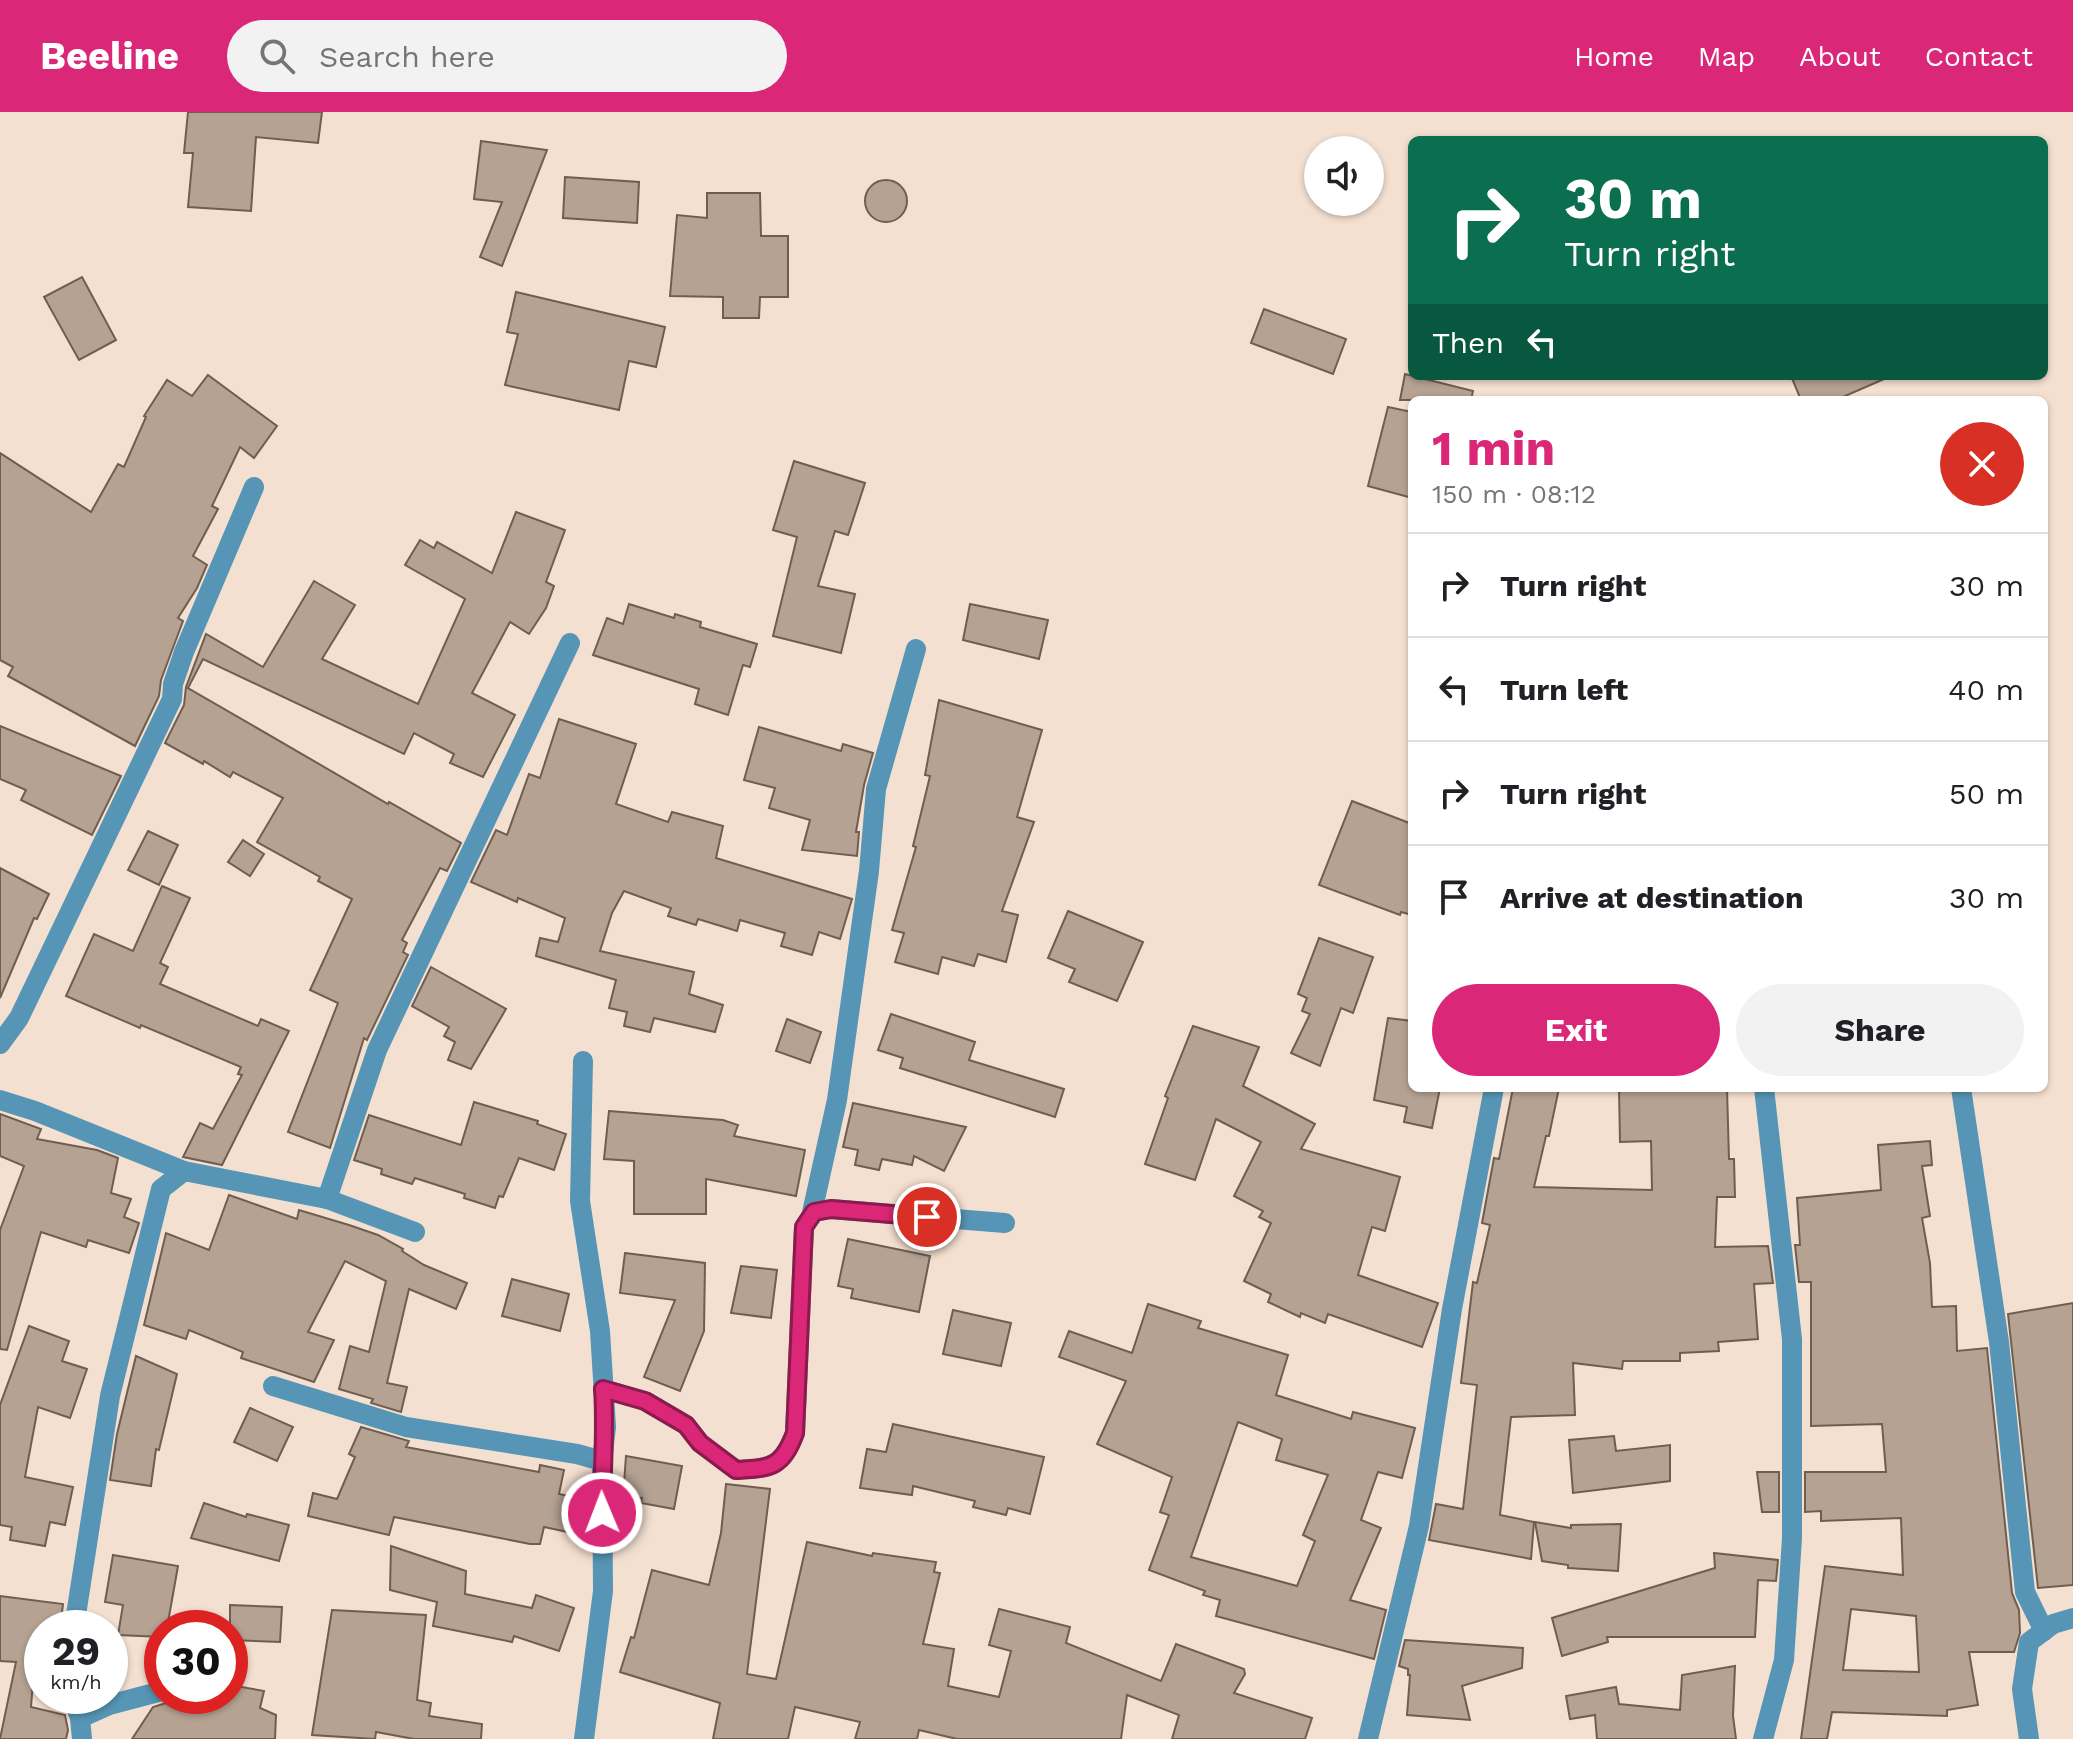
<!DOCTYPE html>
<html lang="en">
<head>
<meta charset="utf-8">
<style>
  body { margin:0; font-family:"Work Sans",sans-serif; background:#f2f2f2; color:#202124; height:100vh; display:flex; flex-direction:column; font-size:30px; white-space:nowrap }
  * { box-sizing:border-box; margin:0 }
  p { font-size:26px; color:#757577 }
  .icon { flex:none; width:44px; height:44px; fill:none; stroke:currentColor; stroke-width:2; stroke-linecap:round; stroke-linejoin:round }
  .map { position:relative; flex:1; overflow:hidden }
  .sheet { position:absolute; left:1408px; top:284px; width:640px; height:696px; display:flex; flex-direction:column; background:#fff; border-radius:12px; box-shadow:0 2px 6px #0004 }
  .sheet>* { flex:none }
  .guide { position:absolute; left:1408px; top:24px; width:640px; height:244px; border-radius:12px; box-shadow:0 2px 6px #0004; background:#0b6e4f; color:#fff; overflow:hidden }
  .controls { position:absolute; left:1304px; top:24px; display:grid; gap:16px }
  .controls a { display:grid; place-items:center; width:80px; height:80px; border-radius:50%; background:#fff; box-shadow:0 2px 6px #0004; font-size:40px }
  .speed { position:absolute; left:24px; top:1498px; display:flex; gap:16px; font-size:40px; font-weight:700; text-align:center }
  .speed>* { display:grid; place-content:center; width:104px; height:104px; border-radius:50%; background:#fff; box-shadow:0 2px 6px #0004; line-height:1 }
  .speed small { font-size:20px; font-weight:400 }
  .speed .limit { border:12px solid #d22; background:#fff; color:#111 }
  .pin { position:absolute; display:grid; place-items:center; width:68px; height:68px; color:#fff; margin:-34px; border:4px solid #fff; border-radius:50%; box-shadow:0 2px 8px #0007 }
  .me { position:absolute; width:88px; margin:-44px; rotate:359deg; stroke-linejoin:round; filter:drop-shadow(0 0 6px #0008) }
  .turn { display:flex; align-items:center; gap:28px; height:168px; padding:0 24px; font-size:36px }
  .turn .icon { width:104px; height:104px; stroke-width:2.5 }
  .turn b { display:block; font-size:56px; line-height:68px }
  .then { display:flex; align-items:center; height:76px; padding:0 24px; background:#0003; gap:16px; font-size:30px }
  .round { display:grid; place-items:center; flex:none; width:84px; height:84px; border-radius:42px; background:#f2f2f2 }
  .summary { display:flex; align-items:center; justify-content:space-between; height:136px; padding:0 24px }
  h1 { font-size:48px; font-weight:700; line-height:60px; color:#db2777 }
  .primary-button { display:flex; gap:16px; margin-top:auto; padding:16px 24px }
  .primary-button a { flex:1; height:92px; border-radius:48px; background:#db2777; color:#fff; font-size:32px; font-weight:700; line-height:92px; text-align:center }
  .primary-button a+a { background:#f2f2f2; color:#202124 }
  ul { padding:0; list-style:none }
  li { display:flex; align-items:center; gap:24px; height:104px; padding:0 24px; border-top:2px solid #e0e0e0 }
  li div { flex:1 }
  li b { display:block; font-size:30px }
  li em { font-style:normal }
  header { display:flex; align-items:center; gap:48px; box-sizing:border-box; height:112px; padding:0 40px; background:#db2777; color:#fff }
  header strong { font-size:38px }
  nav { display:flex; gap:44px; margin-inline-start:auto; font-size:28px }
  .search { width:560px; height:72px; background:#f2f2f2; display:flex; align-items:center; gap:20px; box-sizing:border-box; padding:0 28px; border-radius:44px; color:#757577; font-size:30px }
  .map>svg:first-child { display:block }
  .building { fill:#b5a293; stroke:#6f5e50; stroke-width:2; fill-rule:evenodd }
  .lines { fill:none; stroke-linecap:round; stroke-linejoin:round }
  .minor { stroke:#5695b5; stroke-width:20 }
  .route-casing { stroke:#8e194d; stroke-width:20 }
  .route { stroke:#db2777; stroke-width:14 }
</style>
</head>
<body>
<header>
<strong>Beeline</strong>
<div class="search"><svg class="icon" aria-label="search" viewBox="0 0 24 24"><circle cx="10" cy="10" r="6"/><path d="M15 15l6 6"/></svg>Search here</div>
<nav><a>Home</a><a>Map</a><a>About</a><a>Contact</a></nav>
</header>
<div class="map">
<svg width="2073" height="1627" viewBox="0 0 2073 1627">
  <rect width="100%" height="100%" fill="#f4e0d0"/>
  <!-- building -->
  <g class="building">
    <path d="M 188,0 L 322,0 L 318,31 L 256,25 L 251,99 L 188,95 L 193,41 L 184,41 Z"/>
    <path d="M 481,29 L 547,38 L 502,154 L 480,145 L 502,90 L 474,87 Z"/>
    <path d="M 565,65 L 639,70 L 637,111 L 563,106 Z"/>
    <circle cx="886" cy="89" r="21"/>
    <path d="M 707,81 L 760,81 L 761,124 L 788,124 L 788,185 L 760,185 L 759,206 L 723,206 L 723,185 L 670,184 L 677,103 L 707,106 Z"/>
    <path d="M 82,165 L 116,228 L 79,248 L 44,185 Z"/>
    <path d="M 516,180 L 665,215 L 656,255 L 629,249 L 619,298 L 505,273 L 518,222 L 507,220 Z"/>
    <path d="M 1264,197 L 1346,227 L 1333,262 L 1251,231 Z"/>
    <path d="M 1405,262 L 1473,279 L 1471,288 L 1400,288 Z"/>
    <path d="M 208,263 L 277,314 L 254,346 L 240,335 L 212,394 L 218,397 L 193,444 L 207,453 L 197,476 L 178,506 L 183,509 L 161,568 L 159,584 L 135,634 L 8,564 L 13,555 L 0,548 L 0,341 L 91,400 L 118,352 L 124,355 L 146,305 L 144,304 L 167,268 L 192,284 Z"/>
    <path d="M 1791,264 L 1891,264 L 1836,288 L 1801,288 Z"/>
    <path d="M 1388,295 L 1412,300 L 1412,386 L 1368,374 Z"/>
    <path d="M 794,349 L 865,371 L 848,423 L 835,419 L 818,474 L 855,482 L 841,541 L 773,524 L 797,425 L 773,418 Z"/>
    <path d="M 516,400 L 565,418 L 546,470 L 554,474 L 546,496 L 529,522 L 510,510 L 472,581 L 515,603 L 483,665 L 450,651 L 454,642 L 414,621 L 404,642 L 203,547 L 188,576 L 388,692 L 389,690 L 461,731 L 447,759 L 440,756 L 402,828 L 407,831 L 403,840 L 408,843 L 367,928 L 364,926 L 330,1036 L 288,1020 L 338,891 L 310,878 L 352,787 L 318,769 L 320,765 L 257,730 L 283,686 L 233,660 L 230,665 L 204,649 L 203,652 L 165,631 L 184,593 L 186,575 L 206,522 L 263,555 L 314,469 L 355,493 L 322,547 L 418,592 L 465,487 L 405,453 L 420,428 L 434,436 L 437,430 L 492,461 Z"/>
    <path d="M 629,492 L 674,506 L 675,502 L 701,510 L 700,515 L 757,532 L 750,555 L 743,553 L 728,603 L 695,592 L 699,577 L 593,543 L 607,506 L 623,512 Z"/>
    <path d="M 970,492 L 1048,508 L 1039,547 L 963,528 Z"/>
    <path d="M 939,588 L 1042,618 L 1017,705 L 1034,710 L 1002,799 L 1018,803 L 1006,850 L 978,842 L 974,854 L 942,845 L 938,862 L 895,850 L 904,821 L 892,818 L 916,735 L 913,734 L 930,664 L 925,663 Z"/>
    <path d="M 559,607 L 636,632 L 616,692 L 668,710 L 672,700 L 723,714 L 716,746 L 852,787 L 840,827 L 819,820 L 812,843 L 781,834 L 785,821 L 740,808 L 737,819 L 698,807 L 696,813 L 668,804 L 671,796 L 624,779 L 612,801 L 600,839 L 694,860 L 689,882 L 723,893 L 715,920 L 654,906 L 650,920 L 624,914 L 627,900 L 609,896 L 616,868 L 536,844 L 540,826 L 558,830 L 565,806 L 518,786 L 517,790 L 471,770 L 496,718 L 507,723 L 529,662 L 540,666 Z"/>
    <path d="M 0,614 L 121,664 L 92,723 L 21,688 L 26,678 L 0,667 Z"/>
    <path d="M 759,615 L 841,639 L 843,632 L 873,641 L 864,673 L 856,720 L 859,720 L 857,744 L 802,738 L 810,708 L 769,696 L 775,676 L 744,668 Z"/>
    <path d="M 1352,689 L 1412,712 L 1412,803 L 1401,800 L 1400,803 L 1319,773 Z"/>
    <path d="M 148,719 L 178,733 L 159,773 L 128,758 Z"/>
    <path d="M 243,728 L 264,742 L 250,764 L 228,750 Z"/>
    <path d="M 0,756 L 49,782 L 37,807 L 34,806 L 0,886 Z"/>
    <path d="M 162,774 L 190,786 L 160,851 L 168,855 L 160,872 L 258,914 L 261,907 L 289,919 L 222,1053 L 183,1045 L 200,1011 L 213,1017 L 242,963 L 238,962 L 241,955 L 141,913 L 140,916 L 66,884 L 94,822 L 133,839 Z"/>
    <path d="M 1068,799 L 1143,830 L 1117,889 L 1069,870 L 1075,857 L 1048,846 Z"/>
    <path d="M 1319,826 L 1373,845 L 1353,901 L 1341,896 L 1320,954 L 1291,941 L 1310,902 L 1302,899 L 1307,886 L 1298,882 Z"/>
    <path d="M 431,855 L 506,897 L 471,957 L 448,948 L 455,930 L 444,924 L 449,915 L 412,894 Z"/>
    <path d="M 891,902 L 975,930 L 969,948 L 1064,977 L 1055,1005 L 900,956 L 903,946 L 878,938 Z"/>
    <path d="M 1388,906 L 1412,909 L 1412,976 L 1440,976 L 1432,1016 L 1404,1010 L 1407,995 L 1374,988 Z"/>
    <path d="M 787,907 L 821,920 L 810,951 L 776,939 Z"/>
    <path d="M 1193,914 L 1259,935 L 1243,974 L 1315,1012 L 1301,1037 L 1400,1065 L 1385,1119 L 1372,1115 L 1358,1163 L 1438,1191 L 1422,1235 L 1328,1202 L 1325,1211 L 1301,1201 L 1300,1205 L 1268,1190 L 1271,1182 L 1244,1169 L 1271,1111 L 1259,1105 L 1263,1099 L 1234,1084 L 1261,1030 L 1216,1007 L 1195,1068 L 1145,1052 L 1168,986 L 1165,984 Z"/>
    <path d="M 1513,976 L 1559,976 L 1549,1024 L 1546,1024 L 1534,1075 L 1652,1078 L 1651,1029 L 1620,1030 L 1619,976 L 1727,976 L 1729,1047 L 1734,1047 L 1735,1085 L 1717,1085 L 1715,1135 L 1768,1134 L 1773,1171 L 1754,1172 L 1758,1227 L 1718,1230 L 1719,1239 L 1680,1241 L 1680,1249 L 1623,1249 L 1622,1257 L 1573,1251 L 1575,1303 L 1511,1305 L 1500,1403 L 1534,1410 L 1531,1447 L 1429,1428 L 1436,1392 L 1463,1397 L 1477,1273 L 1461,1271 L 1473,1170 L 1477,1171 L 1490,1113 L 1482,1111 L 1494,1046 L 1499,1047 Z"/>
    <path d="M 474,990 L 538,1009 L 537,1012 L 566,1022 L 554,1058 L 519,1046 L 503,1085 L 499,1084 L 495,1096 L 464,1086 L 465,1082 L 415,1066 L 412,1072 L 381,1062 L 382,1057 L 354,1048 L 369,1003 L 461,1033 Z"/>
    <path d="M 853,991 L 966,1015 L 944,1059 L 914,1044 L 912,1053 L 882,1047 L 879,1058 L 855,1053 L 858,1038 L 843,1035 Z"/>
    <path d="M 609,999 L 723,1008 L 738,1013 L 734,1024 L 805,1038 L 796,1084 L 706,1067 L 706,1102 L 634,1102 L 634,1049 L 604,1047 Z"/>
    <path d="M 0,1002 L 41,1017 L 37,1027 L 97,1038 L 118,1046 L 111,1081 L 131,1087 L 124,1105 L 139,1111 L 129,1141 L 88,1128 L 86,1135 L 41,1120 L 7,1238 L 0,1237 L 0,1118 L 24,1054 L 0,1044 Z"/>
    <path d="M 1930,1029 L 1932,1053 L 1922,1054 L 1930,1104 L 1922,1106 L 1930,1151 L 1932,1195 L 1956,1194 L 1957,1239 L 1987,1236 L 2012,1481 L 2019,1498 L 2020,1521 L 2014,1540 L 1969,1540 L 1978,1593 L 1947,1598 L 1947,1604 L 1832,1600 L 1827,1627 L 1801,1627 L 1825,1454 L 1903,1463 L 1901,1406 L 1821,1409 L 1821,1399 L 1805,1400 L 1805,1360 L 1886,1360 L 1882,1312 L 1811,1314 L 1811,1170 L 1799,1170 L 1795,1133 L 1800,1133 L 1797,1086 L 1881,1078 L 1878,1033 ZM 1851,1497 L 1916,1504 L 1919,1560 L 1843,1558 Z"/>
    <path d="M 229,1083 L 297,1107 L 299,1098 L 349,1113 L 378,1123 L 403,1137 L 402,1139 L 424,1153 L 467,1171 L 456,1197 L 409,1177 L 387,1271 L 407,1275 L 401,1300 L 371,1291 L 373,1287 L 339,1277 L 350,1234 L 369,1240 L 386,1169 L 345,1149 L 308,1220 L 334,1228 L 314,1270 L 241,1246 L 243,1240 L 189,1218 L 186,1227 L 144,1213 L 166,1121 L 209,1138 Z"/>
    <path d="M 848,1127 L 930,1144 L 919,1200 L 851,1186 L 853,1177 L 838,1174 Z"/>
    <path d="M 625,1141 L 705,1151 L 704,1219 L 680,1279 L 644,1265 L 675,1188 L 620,1181 Z"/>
    <path d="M 741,1154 L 777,1158 L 771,1206 L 731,1201 Z"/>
    <path d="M 512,1167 L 569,1182 L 560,1219 L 502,1204 Z"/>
    <path d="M 2073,1191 L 2073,1473 L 2038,1476 L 2008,1202 Z"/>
    <path d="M 1148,1192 L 1201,1209 L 1198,1216 L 1288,1243 L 1276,1283 L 1351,1307 L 1353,1300 L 1415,1316 L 1402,1366 L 1378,1360 L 1361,1408 L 1381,1416 L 1350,1488 L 1386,1498 L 1374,1547 L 1216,1504 L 1220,1488 L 1203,1483 L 1205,1479 L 1149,1458 L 1169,1403 L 1160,1400 L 1172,1365 L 1097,1332 L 1126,1269 L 1059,1245 L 1069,1219 L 1132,1241 ZM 1238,1310 L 1282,1327 L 1276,1348 L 1328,1363 L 1303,1423 L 1315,1429 L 1297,1474 L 1191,1445 Z"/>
    <path d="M 953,1198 L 1011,1211 L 1001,1254 L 943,1242 Z"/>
    <path d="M 29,1214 L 69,1229 L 62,1249 L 87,1257 L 70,1306 L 38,1295 L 25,1365 L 73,1375 L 65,1413 L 50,1410 L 45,1434 L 10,1428 L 12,1415 L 0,1413 L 0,1293 Z"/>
    <path d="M 136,1244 L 177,1262 L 159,1338 L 156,1337 L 151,1374 L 110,1368 L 117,1322 Z"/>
    <path d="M 250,1296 L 293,1315 L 277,1349 L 234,1330 Z"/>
    <path d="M 893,1312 L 1044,1345 L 1030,1402 L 1008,1396 L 1006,1403 L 973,1395 L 975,1389 L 913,1374 L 912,1383 L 860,1376 L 867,1337 L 886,1340 Z"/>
    <path d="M 361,1315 L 409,1329 L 406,1335 L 539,1360 L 540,1353 L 564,1358 L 559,1382 L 584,1387 L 577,1422 L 544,1415 L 540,1432 L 530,1432 L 394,1405 L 389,1423 L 308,1404 L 313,1381 L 337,1387 L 355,1345 L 349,1342 Z"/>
    <path d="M 1614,1324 L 1616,1339 L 1670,1333 L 1670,1369 L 1573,1381 L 1569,1328 Z"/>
    <path d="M 626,1344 L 682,1354 L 674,1397 L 641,1391 L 642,1386 L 623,1385 Z"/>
    <path d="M 1757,1360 L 1779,1360 L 1779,1400 L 1762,1400 Z"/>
    <path d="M 726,1372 L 770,1377 L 747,1562 L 776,1567 L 807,1430 L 872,1444 L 873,1441 L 936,1450 L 934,1460 L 940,1461 L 923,1532 L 954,1537 L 948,1574 L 999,1585 L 1011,1539 L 989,1533 L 999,1497 L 1070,1515 L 1066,1531 L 1161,1569 L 1176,1532 L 1244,1557 L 1245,1562 L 1234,1581 L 1312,1606 L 1305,1627 L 1172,1627 L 1179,1603 L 1127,1583 L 1121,1627 L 957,1627 L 919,1618 L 917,1627 L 855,1627 L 860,1610 L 795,1595 L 788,1627 L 713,1627 L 720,1591 L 620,1560 L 631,1525 L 634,1526 L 652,1458 L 709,1473 L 721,1421 Z"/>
    <path d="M 204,1391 L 246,1405 L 247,1402 L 289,1413 L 279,1449 L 191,1426 Z"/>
    <path d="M 1535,1410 L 1571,1416 L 1571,1413 L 1621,1412 L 1618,1459 L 1568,1456 L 1568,1453 L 1542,1449 Z"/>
    <path d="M 391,1434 L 466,1459 L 465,1482 L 532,1496 L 536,1483 L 574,1496 L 559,1539 L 514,1524 L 512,1530 L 433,1514 L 437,1490 L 390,1478 Z"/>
    <path d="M 1714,1441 L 1778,1448 L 1776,1469 L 1758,1468 L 1755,1525 L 1607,1525 L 1608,1530 L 1562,1544 L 1552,1506 L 1715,1456 Z"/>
    <path d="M 113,1443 L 178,1454 L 167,1516 L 162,1516 L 162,1525 L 118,1523 L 123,1493 L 105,1490 Z"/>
    <path d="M 0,1484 L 63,1492 L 60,1516 L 42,1516 L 42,1545 L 35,1544 L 31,1595 L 65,1603 L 68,1618 L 66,1627 L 0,1627 L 16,1550 L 0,1549 Z"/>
    <path d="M 230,1493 L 282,1495 L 280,1530 L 230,1528 Z"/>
    <path d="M 332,1498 L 426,1503 L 417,1588 L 431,1591 L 429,1604 L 482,1612 L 481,1627 L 414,1627 L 376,1620 L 375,1627 L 312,1623 Z"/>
    <path d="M 1405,1528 L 1523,1536 L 1522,1556 L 1462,1574 L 1470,1608 L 1407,1603 L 1410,1563 L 1408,1563 L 1408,1557 L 1399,1554 Z"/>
    <path d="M 1735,1554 L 1733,1604 L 1736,1627 L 1597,1627 L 1595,1603 L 1570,1607 L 1566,1584 L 1616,1575 L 1619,1592 L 1680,1598 L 1682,1563 Z"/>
    <path d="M 230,1573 L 264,1579 L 260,1596 L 276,1603 L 275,1627 L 132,1627 L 153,1595 L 166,1591 L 174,1584 L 230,1584 Z"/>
  </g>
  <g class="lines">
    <!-- minor -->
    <g class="minor">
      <path d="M 0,932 L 19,906 L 172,587 L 173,572 L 184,540 L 254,375"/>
      <path d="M 583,949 L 580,1089 L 600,1219 L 606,1315 L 602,1349 L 603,1479 L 584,1627"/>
      <path d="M 1961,976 L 1999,1230 L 2025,1480 L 2044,1519"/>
      <path d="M 0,988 L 35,999 L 184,1059 L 327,1087 L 415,1120"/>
      <path d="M 327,1087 L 377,938 L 570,531"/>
      <path d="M 811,1105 L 837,988 L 869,759 L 876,677 L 916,537"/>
      <path d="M 273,1274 L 406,1315 L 577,1342 L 602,1349"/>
      <path d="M 603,1277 L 645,1289 L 686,1313 L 700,1331 L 736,1358 C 770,1356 782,1356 795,1321 L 804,1115 L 814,1100 L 831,1097 L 1005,1111"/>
      <path d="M 74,1516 L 110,1284 L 161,1077 L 184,1059"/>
      <path d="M 230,1559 L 237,1557"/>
      <path d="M 72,1584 L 80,1606 L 82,1627"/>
      <path d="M 80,1606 L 109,1593 L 162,1579"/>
      <path d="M 1368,1627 L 1419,1414 L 1452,1197 L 1494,976"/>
      <path d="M 1763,1627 L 1784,1548 L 1792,1426 L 1792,1227 L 1764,976"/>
      <path d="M 2029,1627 L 2022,1577 L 2029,1530 L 2053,1512 L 2073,1506"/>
    </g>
  </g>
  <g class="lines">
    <!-- route casing -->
    <g class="route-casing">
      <path id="route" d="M 602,1401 C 602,1359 606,1319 603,1277 L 645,1289 L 686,1313 L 700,1331 L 736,1358 C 771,1356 782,1356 795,1321 L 804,1115 L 814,1100 L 831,1097 L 927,1105"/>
    </g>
    <!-- route -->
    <use href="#route" class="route"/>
  </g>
</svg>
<div class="controls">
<a><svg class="icon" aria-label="sound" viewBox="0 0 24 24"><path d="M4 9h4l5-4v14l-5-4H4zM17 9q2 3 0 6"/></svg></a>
</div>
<div class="speed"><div>29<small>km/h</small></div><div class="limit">30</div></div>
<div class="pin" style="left:927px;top:1105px;background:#d93025"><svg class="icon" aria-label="arrive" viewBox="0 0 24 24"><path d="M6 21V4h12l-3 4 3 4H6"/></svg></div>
<svg class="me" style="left:602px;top:1401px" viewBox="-20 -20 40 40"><circle r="17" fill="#db2777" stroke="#fff" stroke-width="3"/><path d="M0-11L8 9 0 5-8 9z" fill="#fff"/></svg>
<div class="guide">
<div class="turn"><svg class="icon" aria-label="right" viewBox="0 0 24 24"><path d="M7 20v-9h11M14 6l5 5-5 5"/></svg><div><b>30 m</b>Turn right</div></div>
<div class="then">Then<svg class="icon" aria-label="left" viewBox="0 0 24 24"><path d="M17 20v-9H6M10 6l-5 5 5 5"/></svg></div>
</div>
<section class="sheet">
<div class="summary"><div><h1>1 min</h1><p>150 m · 08:12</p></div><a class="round" style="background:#d93025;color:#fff"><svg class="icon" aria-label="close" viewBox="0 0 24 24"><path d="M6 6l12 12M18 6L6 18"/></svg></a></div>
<ul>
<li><svg class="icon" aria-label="right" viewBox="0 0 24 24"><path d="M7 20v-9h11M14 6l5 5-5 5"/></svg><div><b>Turn right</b></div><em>30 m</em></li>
<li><svg class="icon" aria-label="left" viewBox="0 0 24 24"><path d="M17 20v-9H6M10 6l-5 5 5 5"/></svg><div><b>Turn left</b></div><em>40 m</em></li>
<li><svg class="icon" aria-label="right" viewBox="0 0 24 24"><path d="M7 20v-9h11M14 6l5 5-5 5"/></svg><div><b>Turn right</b></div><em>50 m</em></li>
<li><svg class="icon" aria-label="arrive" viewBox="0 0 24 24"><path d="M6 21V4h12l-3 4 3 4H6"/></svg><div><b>Arrive at destination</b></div><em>30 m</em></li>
</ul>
<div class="primary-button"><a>Exit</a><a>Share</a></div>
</section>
</div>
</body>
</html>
